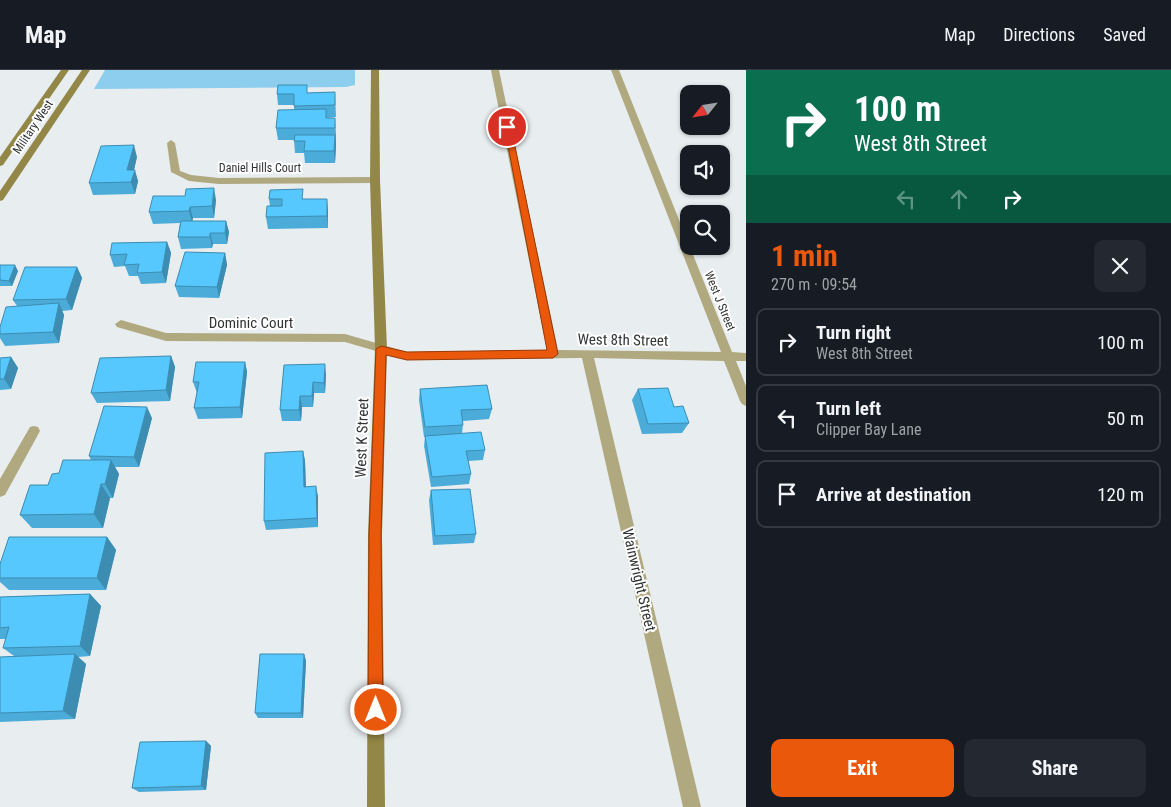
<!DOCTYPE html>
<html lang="en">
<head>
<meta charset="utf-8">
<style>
  body { margin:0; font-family:"Roboto Condensed",sans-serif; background:#242831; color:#f1f3f6; height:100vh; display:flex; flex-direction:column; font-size:19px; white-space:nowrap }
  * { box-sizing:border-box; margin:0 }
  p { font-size:16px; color:#9ea1a6 }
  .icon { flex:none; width:28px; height:28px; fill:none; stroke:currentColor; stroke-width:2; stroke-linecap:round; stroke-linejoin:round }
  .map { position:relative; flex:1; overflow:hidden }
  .panel { display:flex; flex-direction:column; background:#171b24; width:425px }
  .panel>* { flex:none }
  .hud { background:#0b6e4f; color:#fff; overflow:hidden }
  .needle { width:32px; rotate:240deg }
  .tools { position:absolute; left:680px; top:15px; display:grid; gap:10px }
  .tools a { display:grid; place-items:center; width:50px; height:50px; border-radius:10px; background:#171b24; box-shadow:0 1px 4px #0004; font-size:25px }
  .pin { position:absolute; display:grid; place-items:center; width:42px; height:42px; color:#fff; margin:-21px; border:2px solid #fff; border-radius:50%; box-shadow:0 1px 5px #0007 }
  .me { position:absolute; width:55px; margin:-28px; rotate:0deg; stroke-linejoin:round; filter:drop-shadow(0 0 4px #0008) }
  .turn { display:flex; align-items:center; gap:18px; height:105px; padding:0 25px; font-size:22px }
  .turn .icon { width:65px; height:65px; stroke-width:2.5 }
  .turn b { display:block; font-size:35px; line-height:42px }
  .lanes { display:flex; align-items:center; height:48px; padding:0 25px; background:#0003; justify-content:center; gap:25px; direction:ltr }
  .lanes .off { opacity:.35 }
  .round { display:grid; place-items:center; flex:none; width:52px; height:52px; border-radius:10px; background:#242831 }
  .head { display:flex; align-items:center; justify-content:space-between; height:85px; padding:0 25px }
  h1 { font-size:30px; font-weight:700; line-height:38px; color:#ea580c }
  .button { display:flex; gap:10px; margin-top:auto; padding:10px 25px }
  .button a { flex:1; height:58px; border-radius:10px; background:#ea580c; color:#fff; font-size:20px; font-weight:700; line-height:58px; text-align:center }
  .button a+a { background:#242831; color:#f1f3f6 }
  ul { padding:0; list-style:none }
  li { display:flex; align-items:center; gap:15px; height:68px; margin:0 10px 8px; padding:0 15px; border:2px solid #363941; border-radius:10px }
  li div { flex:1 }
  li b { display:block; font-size:19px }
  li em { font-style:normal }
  header { display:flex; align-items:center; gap:30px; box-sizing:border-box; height:70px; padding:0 25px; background:#171b24; border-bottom:1px solid #363941 }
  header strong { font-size:24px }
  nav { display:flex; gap:28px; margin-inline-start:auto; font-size:18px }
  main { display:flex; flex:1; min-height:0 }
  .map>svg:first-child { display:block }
  .green { fill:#8dcdee }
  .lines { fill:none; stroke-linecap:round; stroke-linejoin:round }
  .street { fill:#b0a87f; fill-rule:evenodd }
  .secondary { fill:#938747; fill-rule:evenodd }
  .wall { fill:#4bacda }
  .shaded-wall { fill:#3d8cb1 }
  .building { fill:#57c8fd; stroke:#3d8cb1 }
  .route { fill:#ea580c; stroke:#983908 }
  .labels { text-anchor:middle; stroke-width:4; stroke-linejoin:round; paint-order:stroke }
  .far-street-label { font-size:12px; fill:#313435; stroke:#fff }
  .street-label { font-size:15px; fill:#313435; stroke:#fff }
</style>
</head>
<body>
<header>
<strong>Map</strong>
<nav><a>Map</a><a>Directions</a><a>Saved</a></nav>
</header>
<main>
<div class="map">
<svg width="746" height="737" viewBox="0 0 746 737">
  <rect width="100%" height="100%" fill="#e8edf0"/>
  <!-- green -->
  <path class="green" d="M 105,0 L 355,0 L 355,15 L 346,17 L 94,19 Z"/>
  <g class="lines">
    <!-- street -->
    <g class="street">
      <path d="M 491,0 L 499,0 L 558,280 L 721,282 L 611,0 L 619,0 L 732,282 L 746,283 L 746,291 L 736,291 L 746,316 L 746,336 L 742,334 L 740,331 L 724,291 L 594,288 L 701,737 L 683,737 L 582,288 L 407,290 L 345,272 L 166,271 L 117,257 L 115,254 L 121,250 L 166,263 L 345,264 L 407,282 L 547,280 Z"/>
      <path d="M 171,70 L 175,73 L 180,101 L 191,105 L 219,108 L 375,107 L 380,110 L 375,113 L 219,114 L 189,111 L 171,102 L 167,73 Z"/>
      <path d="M 34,356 L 38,357 L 40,361 L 5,425 L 0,427 L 0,409 L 30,357 Z"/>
    </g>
    <!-- secondary -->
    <g class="secondary">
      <path d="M 61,0 L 69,0 L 3,95 L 0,96 L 0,87 Z"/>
      <path d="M 82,0 L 90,0 L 3,130 L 0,131 L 0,121 Z"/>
      <path d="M 371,0 L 379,0 L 380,110 L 387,279 L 382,465 L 385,737 L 367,737 L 368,465 L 375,279 L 370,110 Z"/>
    </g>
  </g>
  <!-- wall -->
  <g class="wall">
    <path d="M 335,22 L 336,47 L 327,47 L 335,48 L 336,76 L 335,93 L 305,93 L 304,83 L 295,83 L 294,70 L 278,70 L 276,58 L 294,40 L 294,35 L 278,35 L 277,24 Z"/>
    <path d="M 137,87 L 134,100 L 138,111 L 135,124 L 93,125 L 89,113 Z"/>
    <path d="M 270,120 L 304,129 L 328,140 L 328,158 L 268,159 L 266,147 L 270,136 L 269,129 Z"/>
    <path d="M 216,130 L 214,148 L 193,148 L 192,151 L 226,151 L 229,162 L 227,174 L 213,174 L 212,178 L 181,179 L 178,167 L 180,153 L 153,154 L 149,142 Z"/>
    <path d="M 167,172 L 171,183 L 166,213 L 141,214 L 138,206 L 129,206 L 125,196 L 114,197 L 110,185 Z"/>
    <path d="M 225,183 L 227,195 L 219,228 L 179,227 L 175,216 Z"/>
    <path d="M 0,195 L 18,201 L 12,216 L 0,216 Z"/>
    <path d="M 77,197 L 82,208 L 72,240 L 62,241 L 64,245 L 59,273 L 5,276 L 0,268 L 0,257 L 17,236 L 13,230 Z"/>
    <path d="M 171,286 L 175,297 L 170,331 L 97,333 L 91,323 Z"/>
    <path d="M 11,287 L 18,298 L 11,319 L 0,320 L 0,288 Z"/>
    <path d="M 245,292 L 247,302 L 242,348 L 198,349 L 194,338 L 197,323 L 193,312 Z"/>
    <path d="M 284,295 L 326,305 L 325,323 L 314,323 L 313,337 L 302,337 L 301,351 L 282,351 L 280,340 Z"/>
    <path d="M 420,319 L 492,339 L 489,349 L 463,351 L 463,355 L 462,363 L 485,380 L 483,390 L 468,391 L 471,404 L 469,414 L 431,417 L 424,376 L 425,367 L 424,367 L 419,330 Z"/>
    <path d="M 638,319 L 674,337 L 689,353 L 682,363 L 642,364 L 632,330 Z"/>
    <path d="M 152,348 L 139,397 L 115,397 L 119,404 L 113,428 L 110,428 L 103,458 L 32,458 L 20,445 L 59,403 L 91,390 L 89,386 Z"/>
    <path d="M 303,381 L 305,391 L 306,417 L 318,426 L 318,457 L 266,460 L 264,451 Z"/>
    <path d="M 431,420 L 476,464 L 474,473 L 433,475 L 429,430 Z"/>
    <path d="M 107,467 L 116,480 L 106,520 L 9,520 L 0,512 L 0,494 Z"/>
    <path d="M 90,524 L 101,536 L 90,586 L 78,587 L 86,594 L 75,649 L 0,652 L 0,587 L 14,586 L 3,578 L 6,569 L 0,569 L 0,527 Z"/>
    <path d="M 304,584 L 306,591 L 303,648 L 258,648 L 255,643 Z"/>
    <path d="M 206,671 L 211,676 L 206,720 L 139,722 L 132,718 Z"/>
  </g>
  <!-- shaded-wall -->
  <g class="shaded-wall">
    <path d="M 335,48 L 336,76 L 335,93 L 334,81 L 335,67 Z"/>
    <path d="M 134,75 L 137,87 L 131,112 L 127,100 Z"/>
    <path d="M 135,100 L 138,111 L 135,124 L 131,112 Z"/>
    <path d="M 214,118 L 216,130 L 214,148 L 212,136 Z"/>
    <path d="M 327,129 L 328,140 L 328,158 L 327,146 Z"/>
    <path d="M 190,137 L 193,148 L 192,153 L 189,141 Z"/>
    <path d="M 226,151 L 229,162 L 227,174 L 225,163 Z"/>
    <path d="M 210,163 L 213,174 L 212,178 L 210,167 Z"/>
    <path d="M 167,172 L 171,183 L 166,213 L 162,202 Z"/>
    <path d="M 225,183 L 227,195 L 219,228 L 217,217 Z"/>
    <path d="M 15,195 L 18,201 L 12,216 L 9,211 Z"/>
    <path d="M 77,197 L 82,208 L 72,240 L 66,229 Z"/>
    <path d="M 59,233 L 64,245 L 59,273 L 53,262 Z"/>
    <path d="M 171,286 L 175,297 L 170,331 L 166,320 Z"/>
    <path d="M 11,287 L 18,298 L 11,319 L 4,309 Z"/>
    <path d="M 245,292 L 247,302 L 242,348 L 240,337 Z"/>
    <path d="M 325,294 L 326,305 L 325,323 L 324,313 Z"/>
    <path d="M 313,312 L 314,323 L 313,337 L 312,326 Z"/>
    <path d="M 300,326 L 302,337 L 301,351 L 299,340 Z"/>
    <path d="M 147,337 L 152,348 L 139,397 L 134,387 Z"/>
    <path d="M 303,381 L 305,391 L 306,426 L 304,417 Z"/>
    <path d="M 111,390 L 119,404 L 113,428 L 105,414 Z"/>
    <path d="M 101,414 L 110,428 L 103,458 L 94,444 Z"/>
    <path d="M 316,416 L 318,426 L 318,457 L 317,448 Z"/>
    <path d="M 107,467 L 116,480 L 106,520 L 97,508 Z"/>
    <path d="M 90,524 L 101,536 L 90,586 L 80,576 Z"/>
    <path d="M 75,584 L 86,594 L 75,649 L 63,641 Z"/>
    <path d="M 304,584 L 306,591 L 303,648 L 301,643 Z"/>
    <path d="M 206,671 L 211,676 L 206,720 L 201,716 Z"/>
  </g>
  <!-- building -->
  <g class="building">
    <path d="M 278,15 L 307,15 L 307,23 L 335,22 L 335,35 L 294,36 L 294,24 L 277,24 Z"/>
    <path d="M 326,39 L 326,48 L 335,48 L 335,58 L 276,58 L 278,40 Z"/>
    <path d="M 295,65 L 335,65 L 334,81 L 304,81 L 305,71 L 294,71 Z"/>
    <path d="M 134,75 L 127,100 L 135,100 L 131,112 L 89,113 L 101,76 Z"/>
    <path d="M 214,118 L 212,136 L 190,137 L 189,141 L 149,142 L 153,126 L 185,126 L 186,119 Z"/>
    <path d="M 303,119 L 302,129 L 327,129 L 327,146 L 266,147 L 267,136 L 282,136 L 282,129 L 269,129 L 270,120 Z"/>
    <path d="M 181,151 L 226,151 L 225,163 L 210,163 L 210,167 L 178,167 Z"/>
    <path d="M 167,172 L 162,202 L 137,203 L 139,194 L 124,195 L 127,184 L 110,185 L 112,173 Z"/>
    <path d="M 185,182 L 225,183 L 217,217 L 175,216 Z"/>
    <path d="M 0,195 L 15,195 L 9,211 L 0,210 Z"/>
    <path d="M 25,197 L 77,197 L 66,229 L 13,230 Z"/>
    <path d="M 59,233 L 53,262 L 0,264 L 0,257 L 6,237 Z"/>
    <path d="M 171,286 L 166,320 L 91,323 L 100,288 Z"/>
    <path d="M 11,287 L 4,309 L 0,309 L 0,288 Z"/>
    <path d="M 196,292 L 245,292 L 240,337 L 194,338 L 199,312 L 193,312 Z"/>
    <path d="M 325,294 L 324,313 L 313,312 L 312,326 L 300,326 L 299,340 L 280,340 L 284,295 Z"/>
    <path d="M 487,315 L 492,339 L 461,340 L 463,355 L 425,357 L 420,319 Z"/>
    <path d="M 668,318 L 674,337 L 683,336 L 689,353 L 648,354 L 638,319 Z"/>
    <path d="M 104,336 L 147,337 L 134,387 L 89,386 Z"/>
    <path d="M 481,362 L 485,380 L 466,381 L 471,404 L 432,407 L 425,366 Z"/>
    <path d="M 303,381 L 304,417 L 316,416 L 317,448 L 264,451 L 265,383 Z"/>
    <path d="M 63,390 L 111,390 L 105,414 L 101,414 L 94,444 L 20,445 L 30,415 L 48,415 L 52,404 L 59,403 Z"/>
    <path d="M 470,419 L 476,464 L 435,466 L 431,420 Z"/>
    <path d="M 9,467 L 107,467 L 97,508 L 0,508 L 0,494 Z"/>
    <path d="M 90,524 L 80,576 L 3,578 L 9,557 L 0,558 L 0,527 Z"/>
    <path d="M 75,584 L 63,641 L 0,643 L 0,587 Z"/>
    <path d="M 260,584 L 304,584 L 301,643 L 255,643 Z"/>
    <path d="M 206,671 L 201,716 L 132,718 L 140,672 Z"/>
  </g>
  <!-- route -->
  <path class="route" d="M 504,55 L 511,57 L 558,284 L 553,288 L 407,290 L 386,285 L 381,465 L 383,640 L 381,645 L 376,647 L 370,645 L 368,640 L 369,465 L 376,279 L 381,276 L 407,282 L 547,280 Z"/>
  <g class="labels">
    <!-- far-street labels -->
    <g class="far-street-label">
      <text transform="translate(33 57) rotate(-56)" y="4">Military West</text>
      <text x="260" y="102">Daniel Hills Court</text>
      <text transform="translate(720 231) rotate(68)" y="4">West J Street</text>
    </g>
    <!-- street labels -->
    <g class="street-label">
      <text x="251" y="258">Dominic Court</text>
      <text transform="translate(623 270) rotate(1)" y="5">West 8th Street</text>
      <text transform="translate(362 368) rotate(-88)" y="5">West K Street</text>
      <text transform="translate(639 510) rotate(77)" y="5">Wainwright Street</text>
    </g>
  </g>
</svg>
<div class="tools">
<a><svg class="needle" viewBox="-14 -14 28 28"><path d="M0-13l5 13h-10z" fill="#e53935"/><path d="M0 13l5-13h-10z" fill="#9ea1a6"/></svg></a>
<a><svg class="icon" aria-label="sound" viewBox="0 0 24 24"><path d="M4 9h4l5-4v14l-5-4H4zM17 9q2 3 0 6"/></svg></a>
<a><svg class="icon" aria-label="search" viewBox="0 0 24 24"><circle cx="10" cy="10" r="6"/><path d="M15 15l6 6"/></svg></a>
</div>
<div class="pin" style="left:507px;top:57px;background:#d93025"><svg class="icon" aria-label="arrive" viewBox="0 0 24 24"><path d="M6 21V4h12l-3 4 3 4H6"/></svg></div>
<svg class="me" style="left:376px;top:640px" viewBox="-20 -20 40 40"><circle r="17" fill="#ea580c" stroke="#fff" stroke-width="3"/><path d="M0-11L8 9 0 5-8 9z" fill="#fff"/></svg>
</div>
<section class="panel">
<div class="hud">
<div class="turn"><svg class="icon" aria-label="right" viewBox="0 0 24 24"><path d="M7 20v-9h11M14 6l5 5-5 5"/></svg><div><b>100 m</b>West 8th Street</div></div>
<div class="lanes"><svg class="icon off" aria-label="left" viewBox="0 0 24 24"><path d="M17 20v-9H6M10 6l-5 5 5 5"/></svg><svg class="icon off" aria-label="ahead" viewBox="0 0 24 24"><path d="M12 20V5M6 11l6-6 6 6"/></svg><svg class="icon" aria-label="right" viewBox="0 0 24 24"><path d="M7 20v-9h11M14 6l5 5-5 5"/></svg></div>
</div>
<div class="head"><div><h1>1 min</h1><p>270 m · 09:54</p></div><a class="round"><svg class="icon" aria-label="close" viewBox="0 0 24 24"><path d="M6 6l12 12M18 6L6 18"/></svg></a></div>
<ul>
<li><svg class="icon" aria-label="right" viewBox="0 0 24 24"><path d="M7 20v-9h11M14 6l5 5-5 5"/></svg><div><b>Turn right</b><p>West 8th Street</p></div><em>100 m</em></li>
<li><svg class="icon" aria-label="left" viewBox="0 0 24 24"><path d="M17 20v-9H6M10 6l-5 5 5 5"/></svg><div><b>Turn left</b><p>Clipper Bay Lane</p></div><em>50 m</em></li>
<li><svg class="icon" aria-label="arrive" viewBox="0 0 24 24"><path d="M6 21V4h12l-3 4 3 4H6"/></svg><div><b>Arrive at destination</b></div><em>120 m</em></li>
</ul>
<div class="button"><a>Exit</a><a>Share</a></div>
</section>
</main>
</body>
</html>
